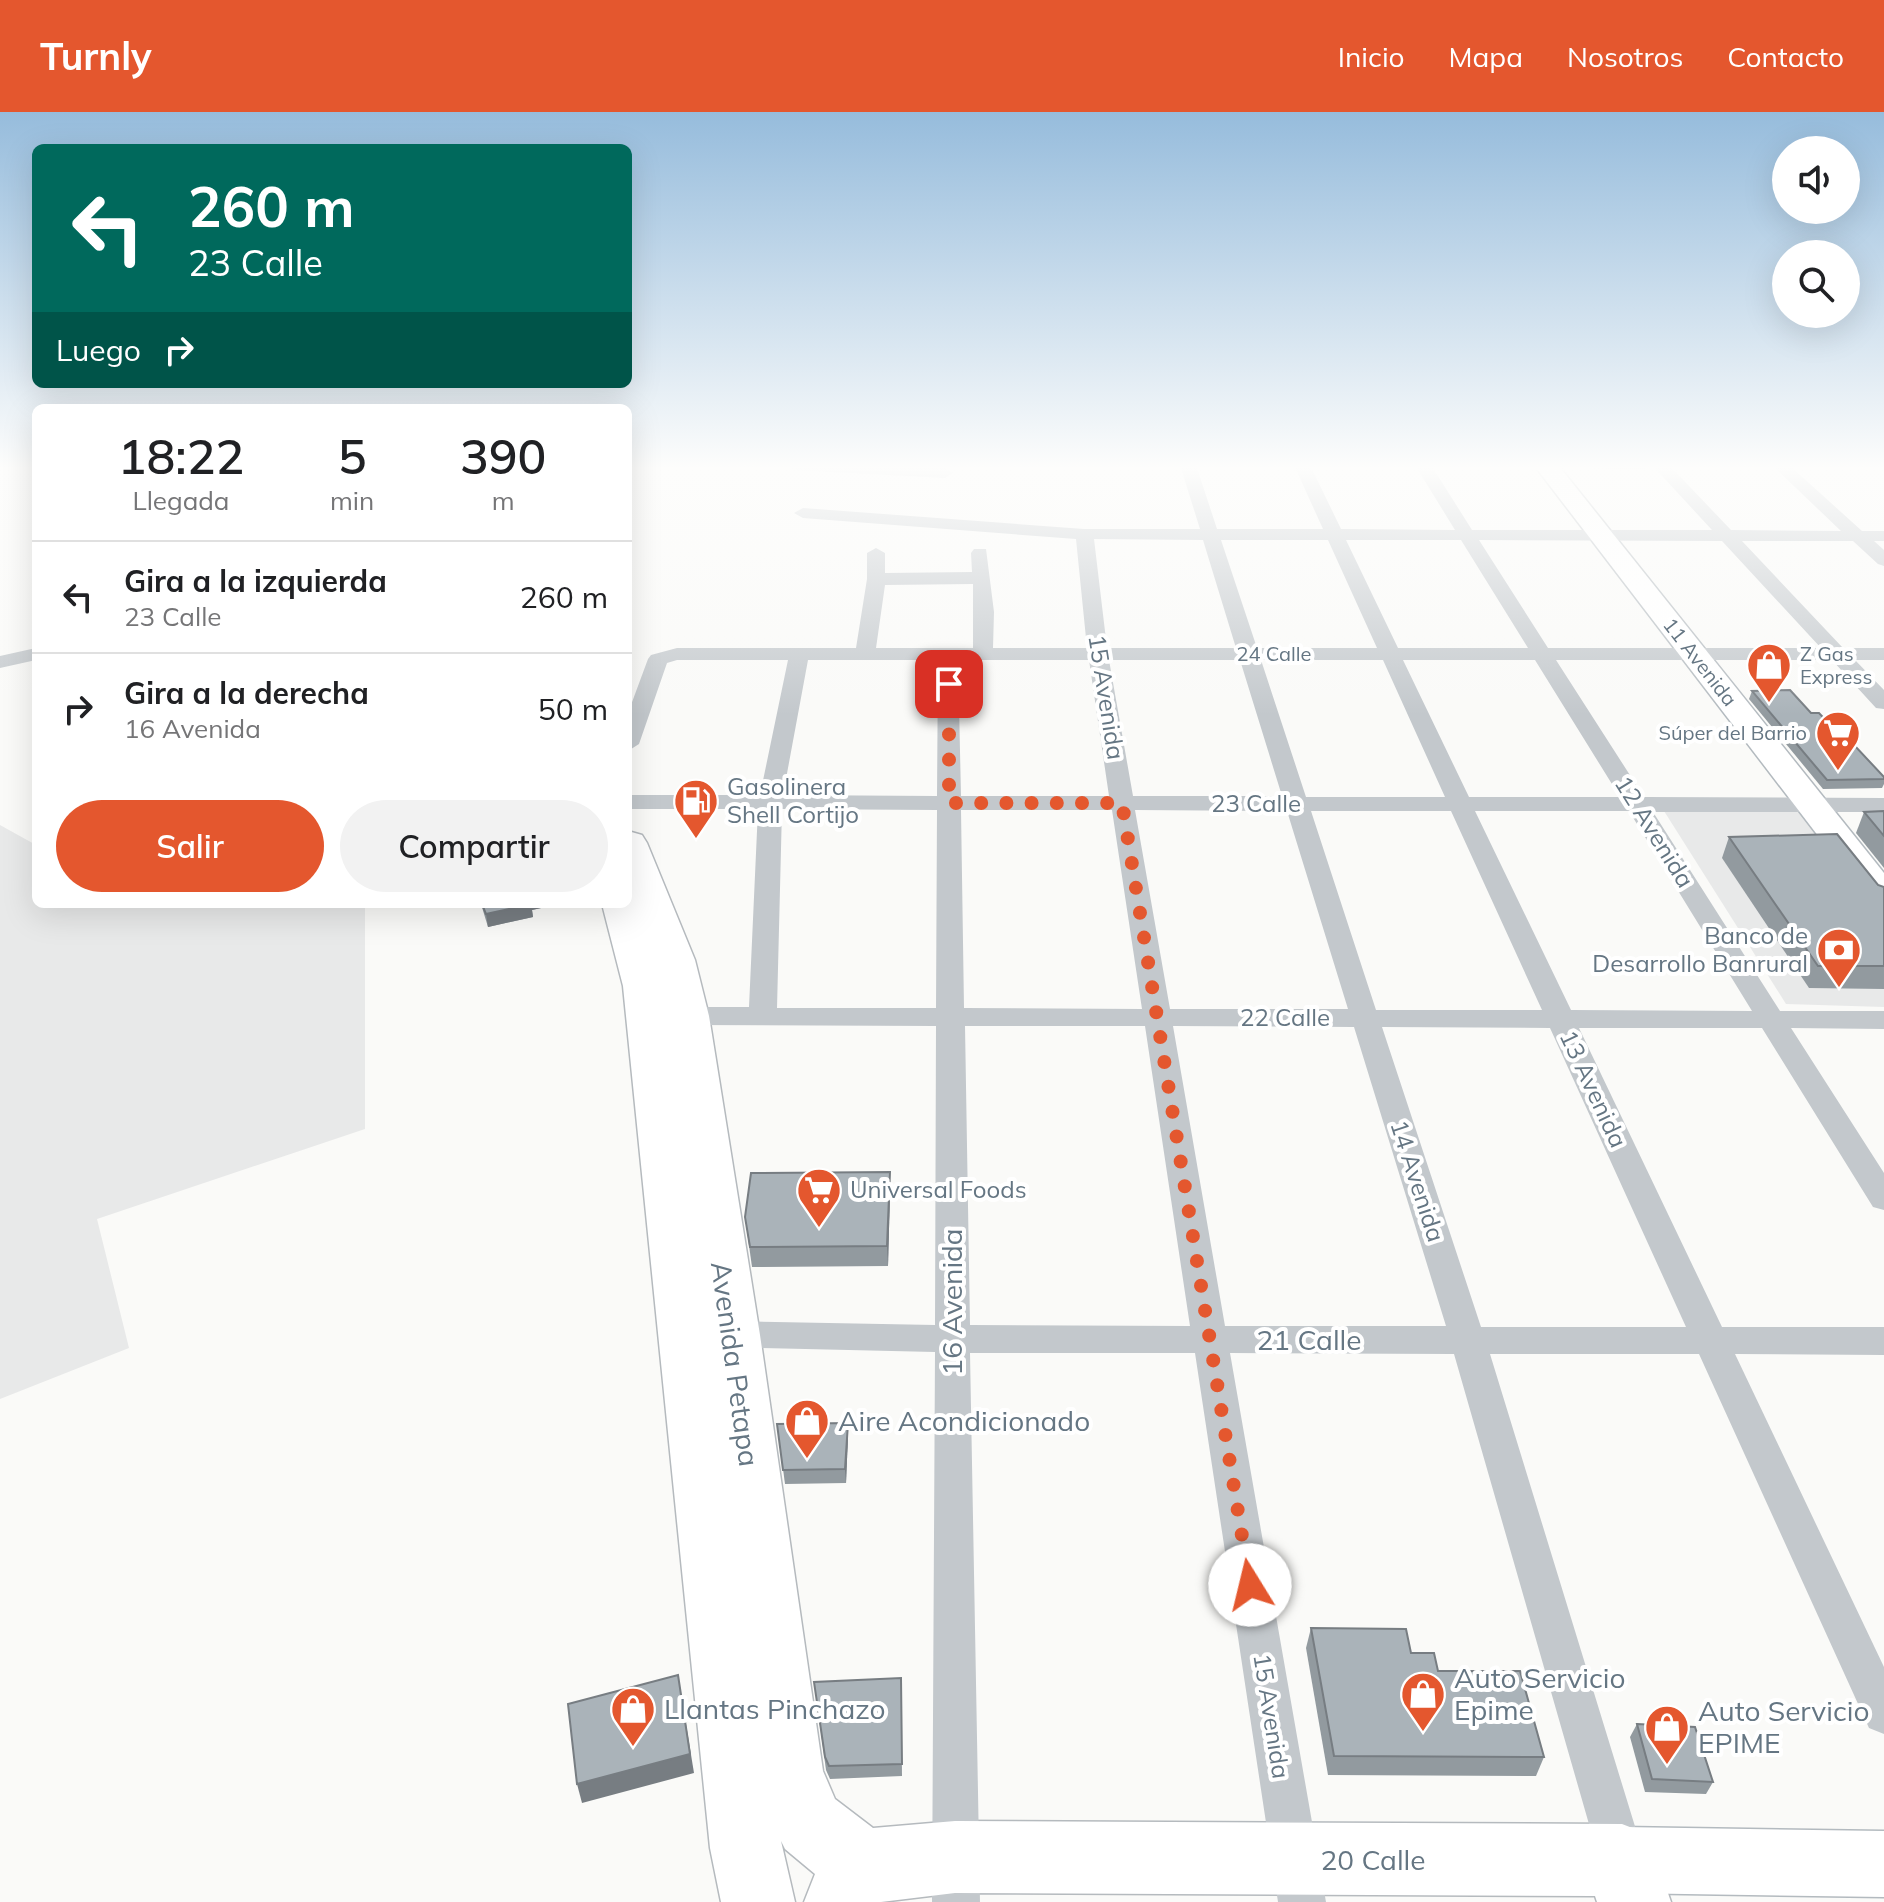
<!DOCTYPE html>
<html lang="es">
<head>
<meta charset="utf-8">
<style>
  body { margin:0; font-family:Mulish,sans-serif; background:#f2f2f2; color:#202124; height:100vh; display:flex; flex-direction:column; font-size:30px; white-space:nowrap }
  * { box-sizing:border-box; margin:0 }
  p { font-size:26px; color:#757577 }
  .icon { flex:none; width:44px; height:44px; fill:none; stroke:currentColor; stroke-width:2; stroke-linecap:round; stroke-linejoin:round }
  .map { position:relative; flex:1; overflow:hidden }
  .sheet { position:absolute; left:32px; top:292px; width:600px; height:504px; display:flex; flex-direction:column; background:#fff; border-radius:12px; box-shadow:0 8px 32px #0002 }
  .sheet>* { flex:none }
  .top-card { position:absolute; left:32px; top:32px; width:600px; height:244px; border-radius:12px; box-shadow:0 8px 32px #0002; background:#00695c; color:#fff; overflow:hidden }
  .fabs { position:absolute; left:1772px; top:24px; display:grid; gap:16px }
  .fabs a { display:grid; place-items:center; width:88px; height:88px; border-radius:50%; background:#fff; box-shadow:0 8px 32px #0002; font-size:40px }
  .pin { position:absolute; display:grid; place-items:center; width:68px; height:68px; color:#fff; margin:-34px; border-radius:16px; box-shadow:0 4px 12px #0006 }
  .me { position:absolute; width:88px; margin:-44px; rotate:351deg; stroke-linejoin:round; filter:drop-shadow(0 0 6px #0008) }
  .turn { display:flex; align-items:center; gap:28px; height:168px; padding:0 24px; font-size:36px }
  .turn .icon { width:104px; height:104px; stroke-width:2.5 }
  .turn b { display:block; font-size:56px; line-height:68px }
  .then { display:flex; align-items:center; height:76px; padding:0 24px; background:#0003; gap:16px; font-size:30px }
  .eta { display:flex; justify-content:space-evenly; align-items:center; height:136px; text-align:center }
  .eta b { font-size:48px; font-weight:600; line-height:56px }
  .cta { display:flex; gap:16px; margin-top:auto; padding:16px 24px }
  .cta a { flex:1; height:92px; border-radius:48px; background:#e4572e; color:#fff; font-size:32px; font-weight:600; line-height:92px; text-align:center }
  .cta a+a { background:#f2f2f2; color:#202124 }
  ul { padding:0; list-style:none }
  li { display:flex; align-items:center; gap:24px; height:112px; padding:0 24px; border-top:2px solid #e0e0e0 }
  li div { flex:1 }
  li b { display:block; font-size:30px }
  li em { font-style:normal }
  header { display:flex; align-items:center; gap:48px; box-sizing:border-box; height:112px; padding:0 40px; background:#e4572e; color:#fff }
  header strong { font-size:38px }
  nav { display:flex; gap:44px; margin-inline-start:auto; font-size:28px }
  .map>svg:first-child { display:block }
  .built { fill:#e8e9e9 }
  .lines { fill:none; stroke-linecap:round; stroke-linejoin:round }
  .secondary-casing { stroke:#b3babf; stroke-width:3 }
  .primary-casing { stroke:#b5babe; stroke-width:3 }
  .street { fill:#c3c8cc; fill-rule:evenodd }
  .secondary { fill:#fff; fill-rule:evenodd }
  .primary { fill:#fff; fill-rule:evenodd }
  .wall { fill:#929a9f }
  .shaded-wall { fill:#777d82 }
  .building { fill:#aab3b9; stroke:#777d82; stroke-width:2 }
  .route { stroke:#e4572e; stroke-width:14; stroke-dasharray:0 25.2 }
  .labels { text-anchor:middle; stroke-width:8; stroke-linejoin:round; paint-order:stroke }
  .far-street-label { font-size:20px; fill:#657683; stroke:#fff }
  .far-poi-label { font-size:20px; fill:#657683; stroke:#fff; text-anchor:start }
  .street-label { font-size:24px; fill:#657683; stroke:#fff }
  .poi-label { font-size:24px; fill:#657683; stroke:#fff; text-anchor:start }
  .near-street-label { font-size:28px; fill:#657683; stroke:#fff }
  .near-poi-label { font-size:28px; fill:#657683; stroke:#fff; text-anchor:start }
</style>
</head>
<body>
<header>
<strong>Turnly</strong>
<nav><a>Inicio</a><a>Mapa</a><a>Nosotros</a><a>Contacto</a></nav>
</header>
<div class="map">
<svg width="1884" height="1790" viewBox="0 0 1884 1790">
  <rect width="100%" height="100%" fill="#fafaf8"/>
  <!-- built -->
  <g class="built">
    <path d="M 1806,698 L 1884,800 L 1884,895 L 1786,892 L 1664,699 Z"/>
    <path d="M 0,713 L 36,733 L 36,792 L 365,792 L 365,1017 L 97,1107 L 129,1236 L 0,1287 Z"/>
  </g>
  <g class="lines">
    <!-- secondary casing -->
    <g class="secondary-casing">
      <g id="secondary">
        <path d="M 1534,353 L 1558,353 L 1884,761 L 1884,796 L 1871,793 Z"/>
        <path d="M 1622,1715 L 1884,1719 L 1884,1785 L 1622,1781 L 1599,1771 L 1589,1748 L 1599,1725 Z"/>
      </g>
    </g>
    <!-- primary casing -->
    <g class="primary-casing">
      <path id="primary" d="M 628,719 L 642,723 L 647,731 L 695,848 L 709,904 L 760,1223 L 823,1659 L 835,1687 L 873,1716 L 955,1709 L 1622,1712 L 1648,1722 L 1671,1790 L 1597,1790 L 1595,1784 L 955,1781 L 881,1790 L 804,1790 L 815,1762 L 785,1737 L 781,1729 L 795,1790 L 721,1790 L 710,1736 L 623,874 L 602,792 L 628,792 Z"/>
    </g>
    <!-- street -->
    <g class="street">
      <path d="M 628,353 L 640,353 L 628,359 Z"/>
      <path d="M 786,353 L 945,356 L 953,361 L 945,366 L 794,358 Z"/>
      <path d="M 1180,353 L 1196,353 L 1217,417 L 1323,417 L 1294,353 L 1310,353 L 1341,417 L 1455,418 L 1415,353 L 1431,353 L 1472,418 L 1712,418 L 1652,353 L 1669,353 L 1731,418 L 1841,419 L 1772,353 L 1789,353 L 1862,419 L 1884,419 L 1884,429 L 1874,429 L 1884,438 L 1884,454 L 1878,452 L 1853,429 L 1742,429 L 1843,536 L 1884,536 L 1884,548 L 1855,548 L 1884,578 L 1884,597 L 1876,596 L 1832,548 L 1556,548 L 1644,685 L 1884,686 L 1884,700 L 1653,700 L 1780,899 L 1884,899 L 1884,917 L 1791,916 L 1884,1061 L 1884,1098 L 1873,1095 L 1762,916 L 1579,916 L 1722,1215 L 1884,1215 L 1884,1243 L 1735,1242 L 1884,1555 L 1884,1622 L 1869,1616 L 1699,1242 L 1490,1242 L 1645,1747 L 1638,1763 L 1622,1770 L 1606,1763 L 1599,1747 L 1454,1242 L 1230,1241 L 1326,1790 L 1278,1790 L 1195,1241 L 970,1241 L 980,1790 L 932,1790 L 935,1240 L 725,1235 L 713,1232 L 707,1222 L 713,1212 L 725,1209 L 935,1213 L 936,914 L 687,913 L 677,910 L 673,904 L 677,898 L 687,895 L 749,895 L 758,697 L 628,697 L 628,683 L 760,683 L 788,548 L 677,548 L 667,551 L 639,632 L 628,639 L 628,601 L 648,547 L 651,543 L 677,536 L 856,536 L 867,467 L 867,441 L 876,436 L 885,441 L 885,461 L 972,460 L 971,441 L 974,437 L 986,437 L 994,500 L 993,536 L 1087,536 L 1076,427 L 803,406 L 794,401 L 803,396 L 1084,417 L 1200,417 ZM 1094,427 L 1203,428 L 1236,536 L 1107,536 ZM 1221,428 L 1328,428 L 1377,536 L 1257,536 ZM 1346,428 L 1461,428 L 1528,536 L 1398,536 ZM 1479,428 L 1722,429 L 1821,536 L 1548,536 ZM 973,472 L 973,536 L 876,536 L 885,473 ZM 808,548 L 938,548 L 937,684 L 783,683 ZM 958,548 L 1089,548 L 1109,684 L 961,684 ZM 1109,548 L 1240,548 L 1282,684 L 1133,684 ZM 1261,548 L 1383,548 L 1445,685 L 1306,685 ZM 1403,548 L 1535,548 L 1620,685 L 1469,685 ZM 782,697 L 937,698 L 936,896 L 777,896 ZM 961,698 L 1112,698 L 1142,897 L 964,896 ZM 1135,698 L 1287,699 L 1348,897 L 1170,897 ZM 1311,699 L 1451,699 L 1542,898 L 1376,898 ZM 1475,699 L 1629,699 L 1752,899 L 1571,898 ZM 965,914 L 1145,914 L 1190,1214 L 970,1213 ZM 1173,914 L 1354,915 L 1446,1214 L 1225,1214 ZM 1382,915 L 1550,916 L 1686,1215 L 1481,1215 Z"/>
      <path d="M 36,536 L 36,548 L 0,556 L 0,544 Z"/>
    </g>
    <!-- secondary -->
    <use href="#secondary" class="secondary"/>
    <!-- primary -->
    <use href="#primary" class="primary"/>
  </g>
  <!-- wall -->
  <g class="wall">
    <path d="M 1563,353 L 1647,353 L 1646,357 L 1566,356 Z"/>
    <path d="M 1752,579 L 1811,601 L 1850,634 L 1884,665 L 1884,672 L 1882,676 L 1823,677 L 1749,587 Z"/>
    <path d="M 1884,699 L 1884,756 L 1856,721 L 1864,700 Z"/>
    <path d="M 1729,725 L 1884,775 L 1884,877 L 1809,876 L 1722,746 Z"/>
    <path d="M 481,792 L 559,792 L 532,798 L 533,805 L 488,815 Z"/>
    <path d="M 890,1080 L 888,1154 L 752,1155 L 745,1105 Z"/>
    <path d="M 848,1311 L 848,1324 L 846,1371 L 785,1372 L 777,1312 Z"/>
    <path d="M 1311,1516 L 1411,1541 L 1438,1559 L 1544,1645 L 1536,1664 L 1328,1663 L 1306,1536 Z"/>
    <path d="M 901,1566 L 902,1664 L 830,1667 L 826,1658 L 814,1570 Z"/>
    <path d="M 1637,1612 L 1713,1670 L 1706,1682 L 1645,1680 L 1630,1625 Z"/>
  </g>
  <!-- shaded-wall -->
  <g class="shaded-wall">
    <path d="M 529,792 L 559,792 L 532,798 L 533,805 L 488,815 L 486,802 Z"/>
    <path d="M 890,1060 L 890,1080 L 888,1154 L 887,1134 Z"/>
    <path d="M 848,1311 L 848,1324 L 846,1371 L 845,1357 Z"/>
    <path d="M 678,1563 L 694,1661 L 582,1691 L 577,1672 Z"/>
  </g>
  <!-- building -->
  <g class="building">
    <path d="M 1790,578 L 1811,601 L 1819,601 L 1850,634 L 1855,634 L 1884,665 L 1884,667 L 1827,668 L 1752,579 Z"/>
    <path d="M 1884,699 L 1884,724 L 1864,700 Z"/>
    <path d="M 1837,722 L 1878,773 L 1884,775 L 1884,854 L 1818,854 L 1729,725 Z"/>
    <path d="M 482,792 L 531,792 L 486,802 Z"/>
    <path d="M 890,1060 L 887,1134 L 750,1135 L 745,1105 L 751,1061 Z"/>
    <path d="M 848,1311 L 845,1357 L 783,1358 L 777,1312 Z"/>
    <path d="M 1311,1516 L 1406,1517 L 1411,1541 L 1434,1541 L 1438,1559 L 1520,1559 L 1544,1645 L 1334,1644 Z"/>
    <path d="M 678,1563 L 690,1642 L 577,1672 L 568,1592 Z"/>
    <path d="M 901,1566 L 902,1652 L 829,1654 L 825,1645 L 814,1570 Z"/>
    <path d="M 1637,1612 L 1695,1615 L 1713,1670 L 1652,1667 Z"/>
  </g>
  <!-- sky -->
  <linearGradient id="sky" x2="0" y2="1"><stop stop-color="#96bcdc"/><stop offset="0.59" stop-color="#fdfdfc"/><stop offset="1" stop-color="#fdfdfc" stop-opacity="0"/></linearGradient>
  <rect width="1884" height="603" fill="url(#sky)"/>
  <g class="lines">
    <!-- route -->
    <path class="route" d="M 949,572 L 949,691 L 1122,691 L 1250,1473"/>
  </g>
  <!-- icons -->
  <defs>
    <g id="shop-pin" transform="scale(2.3)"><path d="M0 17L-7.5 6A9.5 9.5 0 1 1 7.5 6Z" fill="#e4572e" stroke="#fff"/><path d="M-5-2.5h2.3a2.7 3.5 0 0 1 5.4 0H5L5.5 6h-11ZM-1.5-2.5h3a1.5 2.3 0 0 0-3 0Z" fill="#fff"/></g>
    <g id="supermarket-pin" transform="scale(2.3)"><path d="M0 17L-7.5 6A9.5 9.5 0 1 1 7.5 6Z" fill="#e4572e" stroke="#fff"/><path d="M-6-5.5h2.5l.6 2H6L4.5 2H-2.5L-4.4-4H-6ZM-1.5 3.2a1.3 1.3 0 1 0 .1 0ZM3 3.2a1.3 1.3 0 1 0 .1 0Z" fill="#fff"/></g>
    <g id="fuel-pin" transform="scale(2.3)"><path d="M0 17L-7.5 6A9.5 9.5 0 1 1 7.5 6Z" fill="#e4572e" stroke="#fff"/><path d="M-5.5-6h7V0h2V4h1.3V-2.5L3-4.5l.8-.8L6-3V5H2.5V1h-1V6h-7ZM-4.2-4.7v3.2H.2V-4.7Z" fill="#fff"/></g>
    <g id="bank-pin" transform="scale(2.3)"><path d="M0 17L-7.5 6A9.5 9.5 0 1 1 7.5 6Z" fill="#e4572e" stroke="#fff"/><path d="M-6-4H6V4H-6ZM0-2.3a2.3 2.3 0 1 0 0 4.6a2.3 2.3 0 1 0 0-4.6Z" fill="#fff"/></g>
  </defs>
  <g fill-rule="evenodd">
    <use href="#shop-pin" x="1769" y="553"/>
    <use href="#supermarket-pin" x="1838" y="621"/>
    <use href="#fuel-pin" x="696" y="689"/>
    <use href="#bank-pin" x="1839" y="838"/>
    <use href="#supermarket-pin" x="819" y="1078"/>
    <use href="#shop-pin" x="807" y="1309"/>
    <use href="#shop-pin" x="1423" y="1582"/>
    <use href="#shop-pin" x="633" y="1597"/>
    <use href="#shop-pin" x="1667" y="1615"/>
  </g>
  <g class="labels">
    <!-- far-street labels -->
    <g class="far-street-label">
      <text x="1274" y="549">24 Calle</text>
      <text transform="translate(1700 550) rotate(52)" y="7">11 Avenida</text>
    </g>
    <!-- far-poi labels -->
    <g class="far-poi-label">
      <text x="1800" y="549">Z Gas<tspan x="1800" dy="23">Express</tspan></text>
      <text x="1807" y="628" text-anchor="end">Súper del Barrio</text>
    </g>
    <!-- street labels -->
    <g class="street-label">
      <text transform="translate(1106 585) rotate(81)" y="8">15 Avenida</text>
      <text x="1256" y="700">23 Calle</text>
      <text transform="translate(1654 720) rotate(58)" y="8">12 Avenida</text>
      <text x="1285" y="914">22 Calle</text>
      <text transform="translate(1593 977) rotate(65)" y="8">13 Avenida</text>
      <text transform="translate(1417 1069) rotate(72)" y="8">14 Avenida</text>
      <text transform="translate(1271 1604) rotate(81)" y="8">15 Avenida</text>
    </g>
    <!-- poi labels -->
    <g class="poi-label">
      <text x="727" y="683">Gasolinera<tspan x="727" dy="28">Shell Cortijo</tspan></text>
      <text x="1808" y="832" text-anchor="end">Banco de<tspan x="1808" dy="28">Desarrollo Banrural</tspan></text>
      <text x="850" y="1086">Universal Foods</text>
    </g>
    <!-- near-street labels -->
    <g class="near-street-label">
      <text transform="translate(952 1190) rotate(-90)" y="10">16 Avenida</text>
      <text x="1309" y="1238">21 Calle</text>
      <text transform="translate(735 1252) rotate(82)" y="10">Avenida Petapa</text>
      <text x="1373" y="1758">20 Calle</text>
    </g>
    <!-- near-poi labels -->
    <g class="near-poi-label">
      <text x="838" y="1319">Aire Acondicionado</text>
      <text x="1454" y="1576">Auto Servicio<tspan x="1454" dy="32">Epime</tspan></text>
      <text x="664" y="1607">Llantas Pinchazo</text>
      <text x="1698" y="1609">Auto Servicio<tspan x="1698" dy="32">EPIME</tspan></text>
    </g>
  </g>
</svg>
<div class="fabs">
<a><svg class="icon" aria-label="sound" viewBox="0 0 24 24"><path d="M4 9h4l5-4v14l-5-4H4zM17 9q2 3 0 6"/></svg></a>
<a><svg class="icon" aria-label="search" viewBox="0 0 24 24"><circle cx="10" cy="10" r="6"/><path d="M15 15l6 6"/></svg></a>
</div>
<div class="pin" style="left:949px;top:572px;background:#d93025"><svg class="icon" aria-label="arrive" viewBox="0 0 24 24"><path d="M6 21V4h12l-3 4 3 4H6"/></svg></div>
<svg class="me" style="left:1250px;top:1473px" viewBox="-20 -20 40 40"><circle r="19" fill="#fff"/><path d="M0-13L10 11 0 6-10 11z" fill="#e4572e"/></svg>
<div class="top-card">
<div class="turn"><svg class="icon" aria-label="left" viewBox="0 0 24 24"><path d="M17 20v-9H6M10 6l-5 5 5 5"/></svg><div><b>260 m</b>23 Calle</div></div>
<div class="then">Luego<svg class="icon" aria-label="right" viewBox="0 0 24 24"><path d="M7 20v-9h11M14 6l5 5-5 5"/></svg></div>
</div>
<section class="sheet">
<div class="eta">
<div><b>18:22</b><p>Llegada</p></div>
<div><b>5</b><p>min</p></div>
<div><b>390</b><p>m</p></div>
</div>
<ul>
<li><svg class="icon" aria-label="left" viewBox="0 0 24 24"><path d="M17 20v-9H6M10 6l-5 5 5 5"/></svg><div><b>Gira a la izquierda</b><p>23 Calle</p></div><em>260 m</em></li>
<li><svg class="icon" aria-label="right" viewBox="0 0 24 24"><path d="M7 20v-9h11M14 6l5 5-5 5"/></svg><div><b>Gira a la derecha</b><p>16 Avenida</p></div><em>50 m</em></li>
</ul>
<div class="cta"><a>Salir</a><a>Compartir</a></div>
</section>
</div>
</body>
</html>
